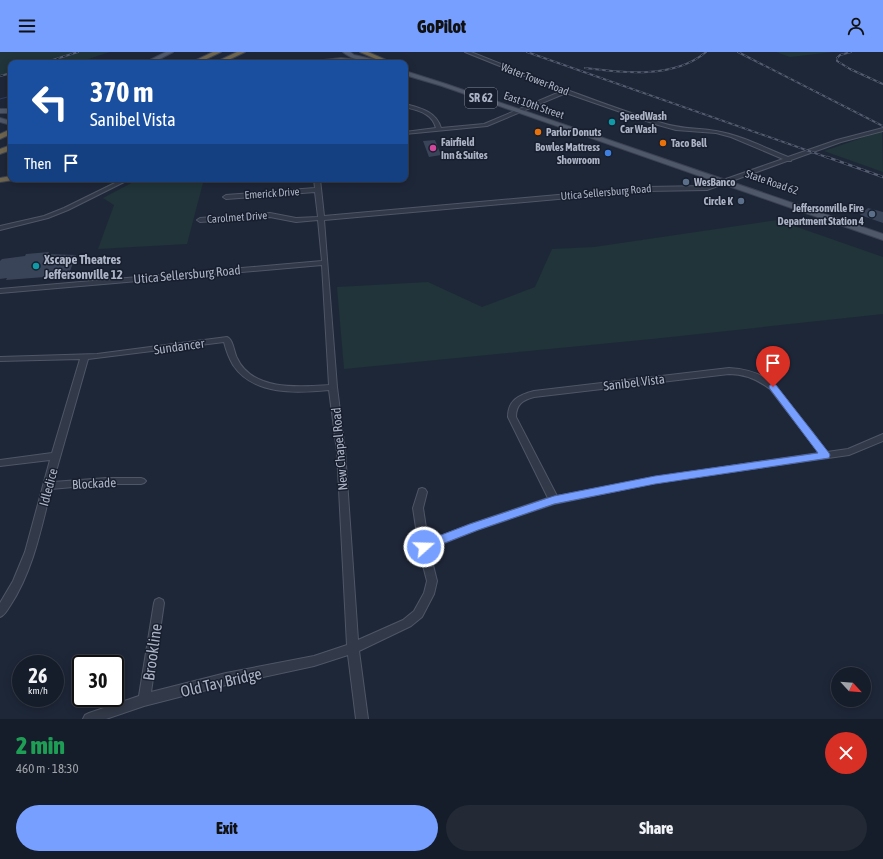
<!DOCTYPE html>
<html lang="en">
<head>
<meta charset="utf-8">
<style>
  body { margin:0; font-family:"Asap Condensed",sans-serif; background:#232a36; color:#f1f3f6; height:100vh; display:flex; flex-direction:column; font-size:15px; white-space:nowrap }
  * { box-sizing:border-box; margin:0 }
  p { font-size:13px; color:#9ea2a8 }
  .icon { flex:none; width:22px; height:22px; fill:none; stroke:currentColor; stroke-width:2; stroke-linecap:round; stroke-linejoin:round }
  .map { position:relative; height:667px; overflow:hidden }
  .drawer { display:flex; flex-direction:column; background:#161d2a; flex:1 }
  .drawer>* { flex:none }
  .banner { position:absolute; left:8px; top:8px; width:400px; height:122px; border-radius:8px; box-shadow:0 2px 10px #0003,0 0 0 1px #353b47; background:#1a4fa0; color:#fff; overflow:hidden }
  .needle { width:26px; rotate:116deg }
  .buttons { position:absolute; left:831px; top:615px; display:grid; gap:8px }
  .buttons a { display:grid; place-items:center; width:40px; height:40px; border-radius:50%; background:#161d2a; box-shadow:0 2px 10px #0003,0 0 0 1px #353b47; font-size:20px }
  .speed { position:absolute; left:12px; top:603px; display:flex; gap:8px; font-size:20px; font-weight:700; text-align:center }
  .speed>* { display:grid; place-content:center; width:52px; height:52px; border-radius:50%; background:#161d2a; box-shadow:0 2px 10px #0003,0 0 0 1px #353b47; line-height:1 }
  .speed small { font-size:10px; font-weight:400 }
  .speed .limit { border:2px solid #111; border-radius:6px; background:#fff; color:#111 }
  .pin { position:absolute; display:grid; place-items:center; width:34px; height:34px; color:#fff; margin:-41px -17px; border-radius:50% 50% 50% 0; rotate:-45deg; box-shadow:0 0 4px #0007 }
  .pin .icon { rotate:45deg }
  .me { position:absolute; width:44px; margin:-22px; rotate:70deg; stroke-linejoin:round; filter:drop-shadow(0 0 3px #0008) }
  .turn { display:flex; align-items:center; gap:14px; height:84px; padding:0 16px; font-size:18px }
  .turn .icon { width:52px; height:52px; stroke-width:2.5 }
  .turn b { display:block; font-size:28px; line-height:34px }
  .then { display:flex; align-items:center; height:38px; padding:0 16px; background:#0003; gap:8px; font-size:15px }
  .round { display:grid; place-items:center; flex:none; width:42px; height:42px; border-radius:21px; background:#232a36 }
  .summary { display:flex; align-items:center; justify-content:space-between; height:68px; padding:0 16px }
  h1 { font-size:24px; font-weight:800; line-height:30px; color:#1e9e55 }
  .cta { display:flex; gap:8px; margin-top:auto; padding:8px 16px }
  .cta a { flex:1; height:46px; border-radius:24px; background:#779fff; color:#111; font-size:16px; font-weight:800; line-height:46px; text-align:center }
  .cta a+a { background:#232a36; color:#f1f3f6 }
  header { display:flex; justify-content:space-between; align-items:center; height:52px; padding:0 16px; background:#779fff; color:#111; font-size:18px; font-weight:800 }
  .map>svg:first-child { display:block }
  .green { fill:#203439 }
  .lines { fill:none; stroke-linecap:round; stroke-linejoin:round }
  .stream { stroke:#2e3e5e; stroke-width:1 }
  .building { fill:#3a4458 }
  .minor-casing { stroke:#4f5666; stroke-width:2 }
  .major-casing { stroke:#3b4252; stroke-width:2 }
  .highway-casing { stroke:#3c4353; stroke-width:2 }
  .minor { fill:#323948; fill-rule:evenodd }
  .major { fill:#4f5869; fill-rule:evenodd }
  .highway { fill:#6f654e; fill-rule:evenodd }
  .rail-far1-casing { stroke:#535c70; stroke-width:2 }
  .rail-casing { stroke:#535c70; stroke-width:2.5 }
  .rail-far1 { stroke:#171e2d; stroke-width:1; stroke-dasharray:3.5; stroke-linecap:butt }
  .rail { stroke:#171e2d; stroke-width:1.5; stroke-dasharray:4.5; stroke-linecap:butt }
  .route { fill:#779fff; stroke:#4d67a6 }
  .culture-dot { fill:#0f9aa8; stroke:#171e2d; stroke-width:1.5 }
  .food-dot { fill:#e8710a; stroke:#171e2d; stroke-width:1.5 }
  .hotel-dot { fill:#d1479c; stroke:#171e2d; stroke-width:1.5 }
  .shop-dot { fill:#3f7fe0; stroke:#171e2d; stroke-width:1.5 }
  .service-dot { fill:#5c6f8a; stroke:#171e2d; stroke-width:1.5 }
  .labels { text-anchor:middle; stroke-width:3; stroke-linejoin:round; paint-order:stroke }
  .far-street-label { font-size:11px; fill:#abb3c5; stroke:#171e2d }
  .far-poi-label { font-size:11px; font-weight:bold; fill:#abb3c5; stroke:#171e2d; text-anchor:start }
  .shield { fill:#171e2d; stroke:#7f8697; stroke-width:1 }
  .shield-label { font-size:12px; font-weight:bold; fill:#abb3c5 }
  .poi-label { font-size:13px; font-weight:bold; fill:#abb3c5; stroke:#171e2d; text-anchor:start }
  .street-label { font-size:13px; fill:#abb3c5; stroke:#171e2d }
  .near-street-label { font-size:16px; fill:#abb3c5; stroke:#171e2d }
</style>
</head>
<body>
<header><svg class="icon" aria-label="menu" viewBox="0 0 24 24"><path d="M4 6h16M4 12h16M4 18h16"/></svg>GoPilot<svg class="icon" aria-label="person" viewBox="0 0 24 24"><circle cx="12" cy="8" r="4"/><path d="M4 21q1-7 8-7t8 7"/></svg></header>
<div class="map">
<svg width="883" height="667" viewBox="0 0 883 667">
  <rect width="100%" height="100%" fill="#1e2738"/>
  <!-- green -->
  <g class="green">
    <path d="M 0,0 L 110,0 L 76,11 L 11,11 L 11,23 L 0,25 Z"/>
    <path d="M 776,0 L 834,0 L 790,5 Z"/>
    <path d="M 882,79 L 883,120 L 824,99 Z"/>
    <path d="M 139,127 L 204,127 L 187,192 L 98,197 L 114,153 L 103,146 Z"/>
    <path d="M 777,168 L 883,205 L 883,262 L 652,287 L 344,317 L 337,235 L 428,230 L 482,255 L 535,235 L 552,197 L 594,195 Z"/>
  </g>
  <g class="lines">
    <!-- stream -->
    <path class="stream" d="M 0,47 L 11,44"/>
  </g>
  <!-- building -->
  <g class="building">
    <path d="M 435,88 L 441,103 L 429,105 L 423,89 Z"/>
    <path d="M 868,156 L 883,160 L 883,171 L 860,163 Z"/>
    <path d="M 49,200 L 48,202 L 76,203 L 70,219 L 60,220 L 59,222 L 46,223 L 45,225 L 6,228 L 7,226 L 0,227 L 0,209 L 2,207 L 25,204 L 26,202 Z"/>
  </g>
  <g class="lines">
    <!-- minor casing -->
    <g class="minor-casing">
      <g id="minor">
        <path d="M 465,0 L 471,0 C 534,25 597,51 662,71 C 680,77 698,76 716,79 C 741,83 765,96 788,105 L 837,88 L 883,76 L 883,79 L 841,90 L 791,108 L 791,109 L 787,109 L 707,138 L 647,139 L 324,168 L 337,335 L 345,399 L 358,588 L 403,568 L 414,559 L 424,541 L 427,529 L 420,502 L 413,456 L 419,437 L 422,436 L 425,437 L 427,440 L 423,456 L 428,489 L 471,472 L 548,446 L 508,365 C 508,348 519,343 534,339 L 729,316 C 765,318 775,332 795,359 C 806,372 817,386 827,400 L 848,397 L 883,382 L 883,389 L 849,403 L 655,431 L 554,452 L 477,478 L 429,497 L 437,529 L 434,542 L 422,565 L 411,574 L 359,599 L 368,667 L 356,667 L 348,603 L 314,614 L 226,633 L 144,654 L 106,667 L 83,667 L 85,663 L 89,661 L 139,644 L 154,551 L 155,548 L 159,546 L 163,548 L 164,551 L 151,640 L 226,621 L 314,604 L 347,593 L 337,399 L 329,338 C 297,341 254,344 233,313 C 229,306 226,298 224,290 L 88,307 L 53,430 L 106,426 L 141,426 L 144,427 L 146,429 L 144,431 L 141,432 L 106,432 L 51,437 C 41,477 33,519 10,554 C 7,558 5,563 0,565 L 0,551 L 13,529 L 25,500 L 50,408 L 0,414 L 0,408 L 52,401 L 80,307 L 0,309 L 0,305 L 97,302 L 227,285 C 233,287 234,300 237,306 C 252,339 299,335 329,333 L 322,213 L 0,241 L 0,237 L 322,209 L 318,168 L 296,170 L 270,165 L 200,170 L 197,168 L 200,166 L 270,161 L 296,166 L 318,165 L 315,140 L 226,147 L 223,145 L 226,143 L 315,136 L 314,127 L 320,127 L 324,164 L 647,135 L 706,134 L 783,107 L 731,85 L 716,81 L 676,78 L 658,73 L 566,41 L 487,74 L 405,82 L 405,80 L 436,76 C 432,61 419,59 405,55 L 405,52 C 420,56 436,59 441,76 L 484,72 L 562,39 ZM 729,322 C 745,322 757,327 770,337 L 819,401 L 655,425 L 557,444 L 516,365 C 516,352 523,348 534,345 Z"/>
        <path d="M 123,127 L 130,127 L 68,158 L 48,166 L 0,178 L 0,174 L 44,164 L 64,156 Z"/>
      </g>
    </g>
    <!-- major casing -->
    <g class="major-casing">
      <g id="major">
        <path d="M 166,0 L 173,0 L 152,11 L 144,11 Z"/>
        <path d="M 343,0 L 350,0 L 354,3 L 389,11 C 375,11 354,10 343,0 Z"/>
        <path d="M 341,6 L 369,9 L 372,11 L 341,10 L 312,11 L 315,9 Z"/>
        <path d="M 405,19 L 446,32 L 883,182 L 883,188 L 442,34 L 405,23 Z"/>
        <rect x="0" y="57" width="11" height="4"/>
        <path d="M 0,66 L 11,69 L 11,73 L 0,70 Z"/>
      </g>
    </g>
    <!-- highway casing -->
    <g class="highway-casing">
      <g id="highway">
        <path d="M 213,0 L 221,0 L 198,11 L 190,11 Z"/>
        <path d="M 237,0 L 245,0 L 222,11 L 214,11 Z"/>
        <path d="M 360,0 L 368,0 L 393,11 L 385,11 Z"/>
        <path d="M 11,77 L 11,82 L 0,87 L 0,82 Z"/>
        <path d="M 11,93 L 11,98 L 0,102 L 0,97 Z"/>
        <path d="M 11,124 L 11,127 L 14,128 L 0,130 L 0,126 Z"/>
      </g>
    </g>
    <!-- minor -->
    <use href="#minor" class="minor"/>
    <!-- major -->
    <use href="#major" class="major"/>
    <!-- highway -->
    <use href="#highway" class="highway"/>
    <!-- rail-far1 casing -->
    <g class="rail-far1-casing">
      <g id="rail-far1">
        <path d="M 527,0 L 829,106"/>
        <path d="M 738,0 L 883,74"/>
        <path d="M 851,0 L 840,3 L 837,6 L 837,9 L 850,17 L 883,32"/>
        <path d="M 43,11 L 78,0"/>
        <path d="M 585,16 C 623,21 674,27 706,0"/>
        <path d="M 0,24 L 11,21"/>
      </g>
    </g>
    <!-- rail casing -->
    <g class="rail-casing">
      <path id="rail" d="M 827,105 L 883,125"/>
    </g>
    <!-- rail-far1 -->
    <use href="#rail-far1" class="rail-far1"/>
    <!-- rail -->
    <use href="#rail" class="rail"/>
  </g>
  <!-- route -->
  <path class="route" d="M 773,332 L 776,333 L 829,401 L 830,403 L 829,406 L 655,432 L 554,452 L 478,478 L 424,499 L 420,498 L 418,495 L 420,491 L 470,472 L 554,444 L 655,424 L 818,401 L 770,337 L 769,335 L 770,333 Z"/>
  <!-- markers -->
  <g class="culture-dot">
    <circle cx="612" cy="70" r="4"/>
    <circle cx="36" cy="214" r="4"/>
  </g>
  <g class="food-dot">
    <circle cx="538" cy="80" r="4"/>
    <circle cx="663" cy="91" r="4"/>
  </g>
  <circle class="hotel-dot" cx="433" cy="96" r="4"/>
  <circle class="shop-dot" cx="608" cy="101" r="4"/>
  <g class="service-dot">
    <circle cx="686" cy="130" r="4"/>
    <circle cx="741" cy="149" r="4"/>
    <circle cx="872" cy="162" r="4"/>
  </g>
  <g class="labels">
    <!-- far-street labels -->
    <g class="far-street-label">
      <text transform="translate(535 27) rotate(21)" y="4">Water Tower Road</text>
      <text transform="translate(534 53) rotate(19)" y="4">East 10th Street</text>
      <text transform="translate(772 130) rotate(19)" y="4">State Road 62</text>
      <text transform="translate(606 140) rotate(-5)" y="4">Utica Sellersburg Road</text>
      <text transform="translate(272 141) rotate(-4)" y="4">Emerick Drive</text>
      <text transform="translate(237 165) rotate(-4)" y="4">Carolmet Drive</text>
    </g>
    <!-- far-poi labels -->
    <g class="far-poi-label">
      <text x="620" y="68">SpeedWash<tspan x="620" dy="13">Car Wash</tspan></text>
      <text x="546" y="84">Parlor Donuts</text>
      <text x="441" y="94">Fairfield<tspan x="441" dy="13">Inn &amp; Suites</tspan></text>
      <text x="671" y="95">Taco Bell</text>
      <text x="600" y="99" text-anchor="end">Bowles Mattress<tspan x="600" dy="13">Showroom</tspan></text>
      <text x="694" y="134">WesBanco</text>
      <text x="733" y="153" text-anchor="end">Circle K</text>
      <text x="864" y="160" text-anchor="end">Jeffersonville Fire<tspan x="864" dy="13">Department Station 4</tspan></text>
    </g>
    <!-- shield labels -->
    <rect class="shield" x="465" y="36" width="32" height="20" rx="3"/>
    <g class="shield-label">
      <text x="481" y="50">SR 62</text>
    </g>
    <!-- poi labels -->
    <g class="poi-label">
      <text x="44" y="212">Xscape Theatres<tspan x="44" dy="15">Jeffersonville 12</tspan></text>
    </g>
    <!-- street labels -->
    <g class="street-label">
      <text transform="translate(187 222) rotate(-5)" y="5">Utica Sellersburg Road</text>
      <text transform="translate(179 294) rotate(-8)" y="5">Sundancer</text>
      <text transform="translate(634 330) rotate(-7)" y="5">Sanibel Vista</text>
      <text transform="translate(339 397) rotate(-95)" y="5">New Chapel Road</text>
      <text transform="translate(94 431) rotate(-3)" y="5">Blockade</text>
      <text transform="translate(48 435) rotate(-75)" y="5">Idledice</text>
    </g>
    <!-- near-street labels -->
    <g class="near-street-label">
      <text transform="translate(152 600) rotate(-82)" y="6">Brookline</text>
      <text transform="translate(221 630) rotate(-13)" y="6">Old Tay Bridge</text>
    </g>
  </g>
</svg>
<div class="buttons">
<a><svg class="needle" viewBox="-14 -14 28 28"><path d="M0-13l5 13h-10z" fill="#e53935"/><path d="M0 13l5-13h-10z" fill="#9ea2a8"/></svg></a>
</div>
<div class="speed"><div>26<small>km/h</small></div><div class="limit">30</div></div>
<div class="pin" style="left:773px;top:335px;background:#d93025"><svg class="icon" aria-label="arrive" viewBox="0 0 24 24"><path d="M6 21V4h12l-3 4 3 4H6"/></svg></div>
<svg class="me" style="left:424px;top:495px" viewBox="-20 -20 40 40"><circle r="17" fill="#779fff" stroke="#fff" stroke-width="3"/><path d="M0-11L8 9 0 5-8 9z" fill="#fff"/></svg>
<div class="banner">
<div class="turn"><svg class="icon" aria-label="left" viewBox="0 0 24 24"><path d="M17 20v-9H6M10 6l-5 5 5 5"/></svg><div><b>370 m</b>Sanibel Vista</div></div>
<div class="then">Then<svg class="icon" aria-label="arrive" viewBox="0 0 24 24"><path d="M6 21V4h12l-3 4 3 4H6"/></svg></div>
</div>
</div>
<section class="drawer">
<div class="summary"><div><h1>2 min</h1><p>460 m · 18:30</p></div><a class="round" style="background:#d93025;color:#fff"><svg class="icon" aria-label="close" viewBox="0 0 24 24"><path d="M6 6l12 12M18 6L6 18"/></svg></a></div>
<div class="cta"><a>Exit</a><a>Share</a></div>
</section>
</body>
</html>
